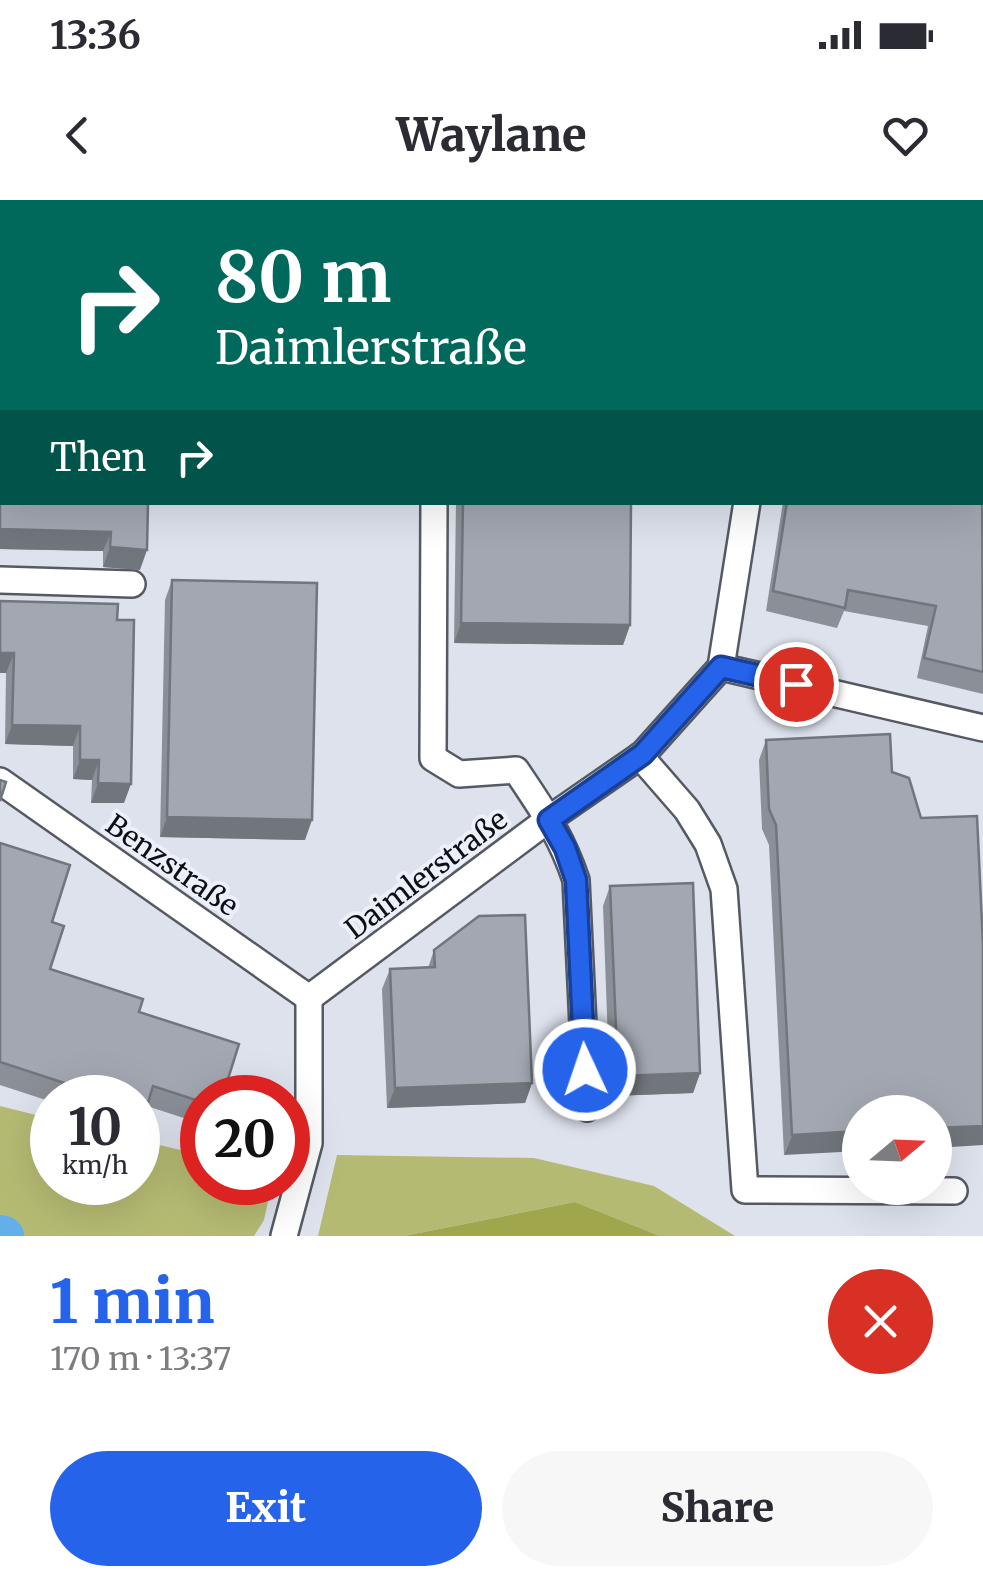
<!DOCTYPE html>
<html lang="en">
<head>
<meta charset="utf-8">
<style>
  body { margin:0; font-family:Merriweather,serif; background:#f7f7f7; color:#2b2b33; height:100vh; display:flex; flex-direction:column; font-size:38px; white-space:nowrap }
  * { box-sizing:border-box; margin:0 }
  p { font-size:32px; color:#7c7c81 }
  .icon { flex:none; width:55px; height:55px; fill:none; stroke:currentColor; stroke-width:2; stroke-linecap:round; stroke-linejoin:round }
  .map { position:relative; height:1036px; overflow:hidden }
  .drawer { display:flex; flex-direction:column; background:#fff; flex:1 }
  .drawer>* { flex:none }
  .hud { position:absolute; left:0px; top:0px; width:985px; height:305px; box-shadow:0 10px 40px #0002; background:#00695c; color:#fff; overflow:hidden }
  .needle { width:65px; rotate:71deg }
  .controls { position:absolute; left:842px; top:895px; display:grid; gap:20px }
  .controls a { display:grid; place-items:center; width:110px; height:110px; border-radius:50%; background:#fff; box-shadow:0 10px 40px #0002; font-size:50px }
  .speed { position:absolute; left:30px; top:875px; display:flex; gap:20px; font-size:50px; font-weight:700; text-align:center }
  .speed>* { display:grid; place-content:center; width:130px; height:130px; border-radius:50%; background:#fff; box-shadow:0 10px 40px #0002; line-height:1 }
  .speed small { font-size:25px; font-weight:400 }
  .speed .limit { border:15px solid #d22; background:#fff; color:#111 }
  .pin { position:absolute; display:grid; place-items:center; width:85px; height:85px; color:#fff; margin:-42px; border:5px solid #fff; border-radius:50%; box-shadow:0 2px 10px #0007 }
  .me { position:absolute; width:110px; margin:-55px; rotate:357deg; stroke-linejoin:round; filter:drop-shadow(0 0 8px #0008) }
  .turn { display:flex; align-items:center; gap:35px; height:210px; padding:0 50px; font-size:45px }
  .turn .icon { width:130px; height:130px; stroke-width:2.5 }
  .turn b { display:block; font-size:70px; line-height:85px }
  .then { display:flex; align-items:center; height:95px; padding:0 50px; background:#0003; gap:20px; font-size:38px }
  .round { display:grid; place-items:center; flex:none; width:105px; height:105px; border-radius:52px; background:#f7f7f7 }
  .summary { display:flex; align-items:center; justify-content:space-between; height:170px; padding:0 50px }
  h1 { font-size:60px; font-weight:800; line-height:75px; color:#2563eb }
  .action { display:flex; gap:20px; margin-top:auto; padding:20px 50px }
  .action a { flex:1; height:115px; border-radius:60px; background:#2563eb; color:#fff; font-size:40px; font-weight:800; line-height:115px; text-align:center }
  .action a+a { background:#f7f7f7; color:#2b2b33 }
  .status { display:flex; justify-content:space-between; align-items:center; height:70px; padding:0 50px; background:#fff; direction:ltr }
  .status svg { height:28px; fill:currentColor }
  header { display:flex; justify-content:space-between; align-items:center; height:130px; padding:0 50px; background:#fff; font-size:45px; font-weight:800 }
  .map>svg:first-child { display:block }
  .green { fill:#b5ba73 }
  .forest { fill:#a0a64b }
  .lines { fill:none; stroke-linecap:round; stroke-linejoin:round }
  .river { stroke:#63afea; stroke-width:40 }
  .minor-casing { stroke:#555a62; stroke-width:30 }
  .minor { stroke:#fff; stroke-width:25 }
  .wall { fill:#8b9098 }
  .shaded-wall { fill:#71757c }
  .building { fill:#a2a7b1; stroke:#71757c; stroke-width:2.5 }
  .route-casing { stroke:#184099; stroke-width:25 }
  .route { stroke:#2563eb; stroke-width:18 }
  .labels { text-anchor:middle; stroke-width:8; stroke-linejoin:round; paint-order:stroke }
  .street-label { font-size:28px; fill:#0e0f13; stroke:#ebf0fa }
</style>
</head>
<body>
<div class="status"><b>13:36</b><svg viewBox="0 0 49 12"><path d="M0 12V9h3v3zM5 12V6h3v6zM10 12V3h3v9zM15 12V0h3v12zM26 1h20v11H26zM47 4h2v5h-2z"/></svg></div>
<header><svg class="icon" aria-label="back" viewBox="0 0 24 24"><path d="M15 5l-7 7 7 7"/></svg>Waylane<svg class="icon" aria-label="heart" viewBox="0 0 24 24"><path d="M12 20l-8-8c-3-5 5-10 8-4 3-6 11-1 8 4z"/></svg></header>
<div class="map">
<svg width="983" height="1036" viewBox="0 0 983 1036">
  <rect width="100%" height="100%" fill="#dde2ed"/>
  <!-- green -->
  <g class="green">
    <path d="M 0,906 L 52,919 L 52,982 L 138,982 L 138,940 L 202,955 L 202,982 L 272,983 L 264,1020 L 254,1036 L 0,1036 Z"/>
    <path d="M 337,955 L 534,958 L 654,986 L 735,1036 L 660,1036 L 575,1002 L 404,1036 L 318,1036 Z"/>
  </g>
  <!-- forest -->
  <path class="forest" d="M 575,1002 L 660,1036 L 404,1036 Z"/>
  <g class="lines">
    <!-- river -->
    <path class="river" d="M 0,1035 L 4,1036"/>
    <!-- minor casing -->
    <g class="minor-casing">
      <g id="minor">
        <path d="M 346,2 L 346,0"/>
        <path d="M 779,2 L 779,0"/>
        <path d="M 982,32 L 983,32"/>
        <path d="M 434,302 L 433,558 L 459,574 L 516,570 C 542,609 561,635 576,680 L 587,908"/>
        <path d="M 0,380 L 132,384"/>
        <path d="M 721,467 L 983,528"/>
        <path d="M 640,556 L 687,610 L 708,644 L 724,689 L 745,990 L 954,991"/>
        <path d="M 0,581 L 309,798"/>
        <path d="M 309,798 L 549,619 L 643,554 L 721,467 L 747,302"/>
        <path d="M 284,1036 L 309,943 L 309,798"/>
      </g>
    </g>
    <!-- minor -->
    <use href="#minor" class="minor"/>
  </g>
  <!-- wall -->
  <g class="wall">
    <path d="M 0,115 L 108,302 L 140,370 L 103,367 L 103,351 L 0,349 Z"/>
    <path d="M 983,269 L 983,494 L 917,478 L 928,426 L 844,411 L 837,428 L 766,411 L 783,302 L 982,302 Z"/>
    <path d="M 456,302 L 631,302 L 630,425 L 623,445 L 454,443 Z"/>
    <path d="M 172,380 L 305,640 L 160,637 L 165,400 Z"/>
    <path d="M 0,401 L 117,420 L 124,603 L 91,603 L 92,580 L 73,579 L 73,546 L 5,544 L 6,473 Z"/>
    <path d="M 766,540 L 892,572 L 921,618 L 784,955 L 769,645 L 762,629 L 759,560 Z"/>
    <path d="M 0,643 L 52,722 L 50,769 L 139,812 L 202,898 L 202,924 L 147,906 L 138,929 L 138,898 L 52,898 L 52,902 L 0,885 Z"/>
    <path d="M 610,686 L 700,873 L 693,893 L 610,896 L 603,706 Z"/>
    <path d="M 434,750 L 532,883 L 525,903 L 387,908 L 382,789 L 390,769 L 428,768 Z"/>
  </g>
  <!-- shaded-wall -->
  <g class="shaded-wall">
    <path d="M 696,0 L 722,0 L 721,2 L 696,2 Z"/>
    <path d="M 895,0 L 983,0 L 983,3 L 982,2 Z"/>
    <rect x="0" y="56" width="2" height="20"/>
    <path d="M 0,329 L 111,332 L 103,351 L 0,349 Z"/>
    <path d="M 110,347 L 147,350 L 140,370 L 103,367 Z"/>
    <path d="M 461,423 L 630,425 L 623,445 L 454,443 Z"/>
    <path d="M 0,453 L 14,453 L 6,473 L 0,473 Z"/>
    <path d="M 12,525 L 80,526 L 73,546 L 5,544 Z"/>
    <path d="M 80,560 L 99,560 L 92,580 L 73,579 Z"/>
    <path d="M 98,583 L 131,584 L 124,603 L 91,603 Z"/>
    <path d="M 167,617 L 312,620 L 305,640 L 160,637 Z"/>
    <path d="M 700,873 L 693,893 L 610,896 L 618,876 Z"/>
    <path d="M 532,883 L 525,903 L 387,908 L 395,888 Z"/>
    <path d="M 983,926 L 983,945 L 935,948 L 935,928 Z"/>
    <path d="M 860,931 L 860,951 L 784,955 L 792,935 Z"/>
  </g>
  <!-- building -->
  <g class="building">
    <path d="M 0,0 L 313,0 L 313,2 L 2,2 L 2,56 L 0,56 Z"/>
    <rect x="368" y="0" width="331" height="2"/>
    <rect x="982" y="92" width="1" height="142"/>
    <path d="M 0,115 L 2,115 L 2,302 L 148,303 L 147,350 L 110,347 L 111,332 L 0,329 Z"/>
    <path d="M 982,269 L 983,472 L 924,458 L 936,406 L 848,390 L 845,408 L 773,391 L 787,302 L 982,302 Z"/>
    <path d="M 463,302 L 631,302 L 630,425 L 461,423 Z"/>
    <path d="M 172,380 L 317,383 L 312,620 L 167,617 Z"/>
    <path d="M 0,401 L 118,404 L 117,420 L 134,420 L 131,584 L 98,583 L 99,560 L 80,560 L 80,526 L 12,525 L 14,453 L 0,453 Z"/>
    <path d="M 890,534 L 892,572 L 909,578 L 921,618 L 977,616 L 983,745 L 983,926 L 935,928 L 935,912 L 860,912 L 860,931 L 792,935 L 776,625 L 769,609 L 766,540 Z"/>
    <path d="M 0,580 L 6,582 L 0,601 Z"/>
    <path d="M 0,643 L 70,665 L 52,722 L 64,726 L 50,769 L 143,799 L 139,812 L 239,844 L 222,898 L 202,898 L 202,902 L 153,886 L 146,909 L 138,906 L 138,898 L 110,898 L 0,862 Z"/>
    <path d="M 693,683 L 700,873 L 618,876 L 610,686 Z"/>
    <path d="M 525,715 L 532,883 L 395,888 L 390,769 L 435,767 L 434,750 L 479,716 Z"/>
  </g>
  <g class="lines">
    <!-- route casing -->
    <g class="route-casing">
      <path id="route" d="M 585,870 L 576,680 L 565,648 L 549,620 L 643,554 L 721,467 L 796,484"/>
    </g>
    <!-- route -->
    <use href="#route" class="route"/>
  </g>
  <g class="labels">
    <!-- street labels -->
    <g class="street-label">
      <text transform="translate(172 665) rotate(35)" y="10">Benzstraße</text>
      <text transform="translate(426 674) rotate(-37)" y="10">Daimlerstraße</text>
    </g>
  </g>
</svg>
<div class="controls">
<a><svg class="needle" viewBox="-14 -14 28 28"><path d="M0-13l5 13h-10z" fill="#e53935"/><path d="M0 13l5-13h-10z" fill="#7c7c81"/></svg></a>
</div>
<div class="speed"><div>10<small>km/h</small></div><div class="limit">20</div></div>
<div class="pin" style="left:796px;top:484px;background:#d93025"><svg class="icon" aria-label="arrive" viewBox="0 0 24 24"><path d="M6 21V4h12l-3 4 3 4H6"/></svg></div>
<svg class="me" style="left:585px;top:870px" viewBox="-20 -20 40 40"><circle r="17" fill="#2563eb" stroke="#fff" stroke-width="3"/><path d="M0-11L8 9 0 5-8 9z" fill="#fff"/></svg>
<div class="hud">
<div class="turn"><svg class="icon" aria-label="right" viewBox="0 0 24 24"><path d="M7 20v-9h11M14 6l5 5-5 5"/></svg><div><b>80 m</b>Daimlerstraße</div></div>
<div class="then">Then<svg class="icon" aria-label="right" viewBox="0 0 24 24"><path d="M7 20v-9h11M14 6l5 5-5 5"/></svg></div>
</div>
</div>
<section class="drawer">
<div class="summary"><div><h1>1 min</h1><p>170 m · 13:37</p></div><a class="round" style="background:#d93025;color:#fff"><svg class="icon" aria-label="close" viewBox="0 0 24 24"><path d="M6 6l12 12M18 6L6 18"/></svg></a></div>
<div class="action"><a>Exit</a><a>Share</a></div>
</section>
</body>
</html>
